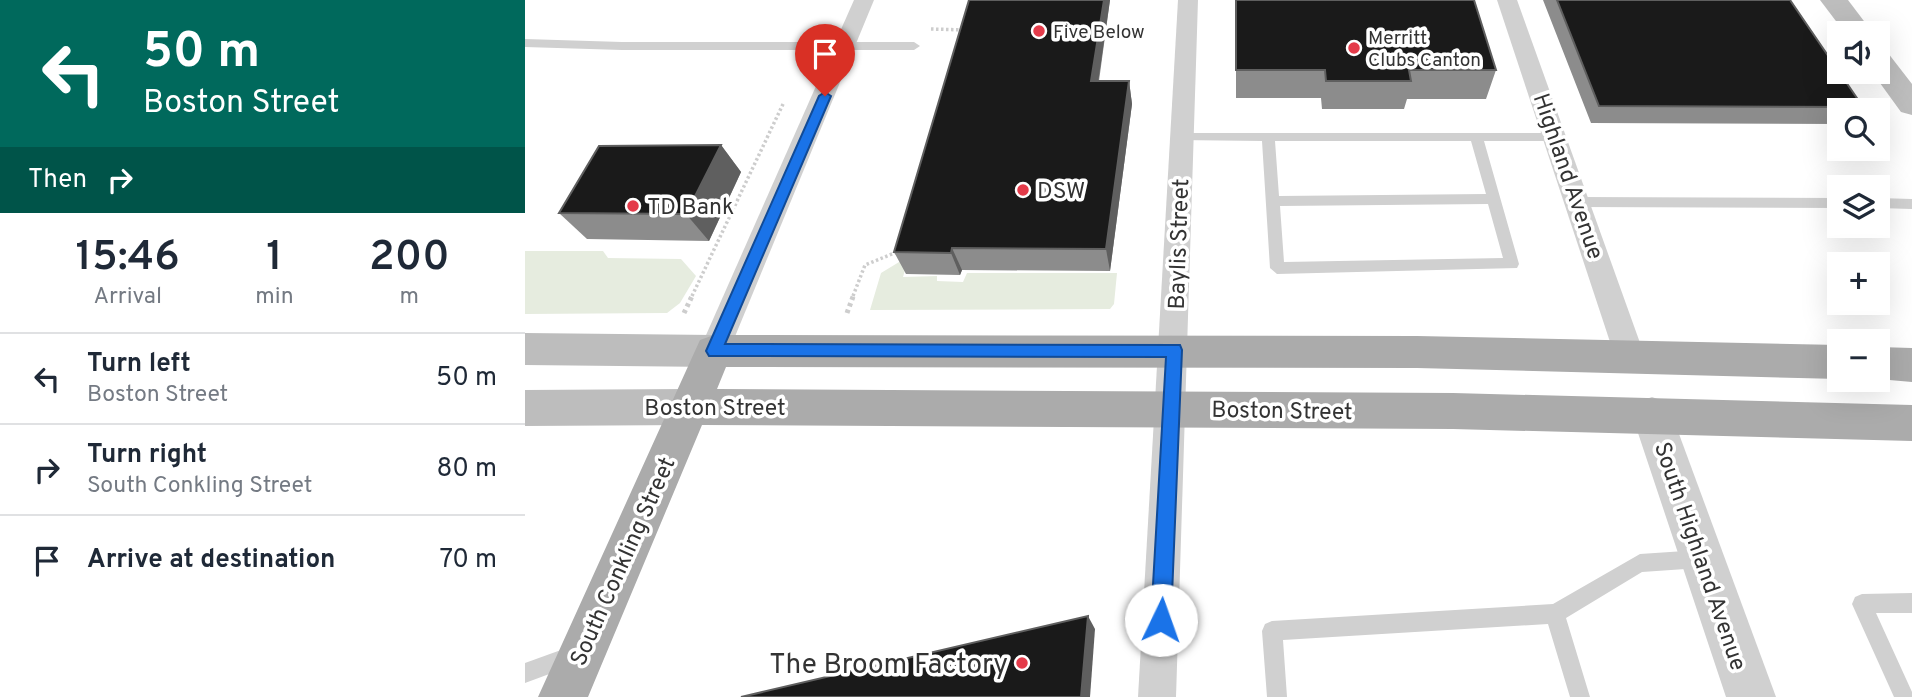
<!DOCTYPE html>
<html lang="en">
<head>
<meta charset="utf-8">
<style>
  body { margin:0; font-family:Overpass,sans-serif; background:#f2f2f3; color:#1f2937; height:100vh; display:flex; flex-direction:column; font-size:26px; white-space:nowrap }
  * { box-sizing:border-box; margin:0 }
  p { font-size:23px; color:#747a83 }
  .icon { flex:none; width:38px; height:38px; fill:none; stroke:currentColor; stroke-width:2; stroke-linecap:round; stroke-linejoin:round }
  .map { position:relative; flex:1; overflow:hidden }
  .side { display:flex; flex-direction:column; background:#fff; width:525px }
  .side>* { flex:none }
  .top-card { background:#00695c; color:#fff; overflow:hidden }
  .controls { position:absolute; left:1302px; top:21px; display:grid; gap:14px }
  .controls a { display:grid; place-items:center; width:63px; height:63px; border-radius:0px; background:#fff; box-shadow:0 7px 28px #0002; font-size:35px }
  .pin { position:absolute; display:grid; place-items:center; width:60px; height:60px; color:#fff; margin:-72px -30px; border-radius:50% 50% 50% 0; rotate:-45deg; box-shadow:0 0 7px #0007 }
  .pin .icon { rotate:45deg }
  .me { position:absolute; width:77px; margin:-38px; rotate:3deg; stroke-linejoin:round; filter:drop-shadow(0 0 5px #0008) }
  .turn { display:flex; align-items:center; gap:24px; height:147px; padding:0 28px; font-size:32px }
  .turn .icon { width:91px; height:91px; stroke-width:2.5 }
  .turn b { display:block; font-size:49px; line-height:60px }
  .then { display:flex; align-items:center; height:66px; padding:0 28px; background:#0003; gap:14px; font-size:26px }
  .eta { display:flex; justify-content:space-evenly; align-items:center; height:119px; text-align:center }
  .eta b { font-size:42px; font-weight:600; line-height:49px }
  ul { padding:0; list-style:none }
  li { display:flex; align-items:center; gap:21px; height:91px; padding:0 28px; border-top:2px solid #e0e1e3 }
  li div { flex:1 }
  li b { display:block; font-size:26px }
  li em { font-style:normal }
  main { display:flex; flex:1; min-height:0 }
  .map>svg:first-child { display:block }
  .green { fill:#e6ecdf }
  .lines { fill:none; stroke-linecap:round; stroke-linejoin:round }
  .path-far1 { stroke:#cdcdcd; stroke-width:3.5; stroke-dasharray:2.5 2.5; stroke-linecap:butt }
  .path { stroke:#cdcdcd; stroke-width:5; stroke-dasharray:3.5 3.5; stroke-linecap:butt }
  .service { fill:#d0d0d0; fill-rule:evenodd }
  .minor { fill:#d0d0d0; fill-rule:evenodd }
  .tertiary { fill:#d0d0d0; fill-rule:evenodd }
  .secondary { fill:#bdbdbd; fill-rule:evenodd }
  .primary { fill:#ababab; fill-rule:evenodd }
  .wall { fill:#8c8c8c }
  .shaded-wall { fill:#5f5f5f }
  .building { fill:#1a1a1a; stroke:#5f5f5f; stroke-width:2 }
  .route { fill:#1a73e8; stroke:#114b97; stroke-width:2 }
  .poi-dot { fill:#e43b4a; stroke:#fff; stroke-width:2.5 }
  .labels { text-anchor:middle; stroke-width:7; stroke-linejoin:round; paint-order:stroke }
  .far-poi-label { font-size:19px; fill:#333; stroke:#fff; text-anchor:start }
  .street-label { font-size:23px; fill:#333; stroke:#fff }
  .poi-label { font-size:23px; fill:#333; stroke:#fff; text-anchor:start }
  .near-poi-label { font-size:28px; fill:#333; stroke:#fff; text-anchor:end }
</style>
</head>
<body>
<main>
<section class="side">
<div class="top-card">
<div class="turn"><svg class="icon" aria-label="left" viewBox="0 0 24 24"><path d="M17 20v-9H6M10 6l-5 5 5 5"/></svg><div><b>50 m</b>Boston Street</div></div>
<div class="then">Then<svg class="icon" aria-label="right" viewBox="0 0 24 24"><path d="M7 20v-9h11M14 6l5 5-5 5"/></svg></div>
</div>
<div class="eta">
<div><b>15:46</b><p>Arrival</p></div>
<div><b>1</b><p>min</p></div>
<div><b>200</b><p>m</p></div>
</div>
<ul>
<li><svg class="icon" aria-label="left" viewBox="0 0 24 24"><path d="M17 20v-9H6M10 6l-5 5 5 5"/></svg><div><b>Turn left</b><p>Boston Street</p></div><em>50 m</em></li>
<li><svg class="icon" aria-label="right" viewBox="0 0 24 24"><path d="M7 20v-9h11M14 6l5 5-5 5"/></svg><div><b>Turn right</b><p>South Conkling Street</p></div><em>80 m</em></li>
<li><svg class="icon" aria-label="arrive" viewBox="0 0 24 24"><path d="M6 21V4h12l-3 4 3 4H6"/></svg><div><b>Arrive at destination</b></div><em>70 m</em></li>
</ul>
</section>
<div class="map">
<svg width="1387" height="697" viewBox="0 0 1387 697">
  <rect width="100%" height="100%" fill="#fff"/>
  <!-- green -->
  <g class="green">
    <path d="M 0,251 L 78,251 L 83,258 L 156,259 L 171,276 L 155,303 L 142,313 L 0,314 Z"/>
    <path d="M 384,256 L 378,277 L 412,276 L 412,281 L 438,282 L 442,273 L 592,273 L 589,304 L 585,309 L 345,310 L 356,273 Z"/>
  </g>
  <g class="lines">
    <!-- path-far1 -->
    <g class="path-far1">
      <path d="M 406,29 L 440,30"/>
      <path d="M 167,296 L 259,102"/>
      <path d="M 328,296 L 340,265 L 372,252"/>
    </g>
    <!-- path -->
    <g class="path">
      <path d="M 159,313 L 168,294"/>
      <path d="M 322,313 L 329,294"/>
    </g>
    <!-- service -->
    <g class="service">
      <path d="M 0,39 L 97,42 L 389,42 L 395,46 L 389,50 L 97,50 L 0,47 Z"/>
      <path d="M 657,133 L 1031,133 L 1037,137 L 1031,141 L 959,141 L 994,264 L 992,268 L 752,274 L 745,268 L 737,141 L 652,140 L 652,134 ZM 750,141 L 946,141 L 961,194 L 754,196 ZM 963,204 L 978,258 L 759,262 L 755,206 Z"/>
      <path d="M 1053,197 L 1314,198 L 1314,208 L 1053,207 L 1046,202 Z"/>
      <path d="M 1353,198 L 1387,199 L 1387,209 L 1353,208 Z"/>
      <path d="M 1175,550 L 1182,552 L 1184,559 L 1182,566 L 1175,568 L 1117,572 L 1041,618 L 1065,697 L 1045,697 L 1023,624 L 758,640 L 762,697 L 742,697 L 737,631 L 740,624 L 747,621 L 1028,604 L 1115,554 Z"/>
      <path d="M 1387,593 L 1387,613 L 1351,613 L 1387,692 L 1387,697 L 1369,697 L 1327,604 L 1330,597 L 1337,594 Z"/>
      <path d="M 47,646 L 54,649 L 57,656 L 54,663 L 0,683 L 0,663 Z"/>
    </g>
    <!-- minor -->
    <g class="minor">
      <path d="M 329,0 L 349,0 L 204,351 L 200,360 L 189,364 L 178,360 L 174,351 Z"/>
      <path d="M 653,0 L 673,0 L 651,697 L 613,697 Z"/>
      <path d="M 972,0 L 992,0 L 1119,354 L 1115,363 L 1104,367 L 1093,363 L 1089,354 Z"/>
    </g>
    <!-- tertiary -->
    <path class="tertiary" d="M 1127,397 L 1141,402 L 1147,415 L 1251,697 L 1201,697 L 1107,415 L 1113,402 Z"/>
    <!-- secondary -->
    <g class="secondary">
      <path d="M 1295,0 L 1323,0 L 1348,33 L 1320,33 Z"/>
      <path d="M 1353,50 L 1363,53 L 1387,84 L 1387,115 L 1376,112 L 1347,72 L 1353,72 Z"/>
      <path d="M 0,333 L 189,335 L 203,340 L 208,351 L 203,362 L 189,367 L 0,365 Z"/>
      <path d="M 164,389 L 178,394 L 184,407 L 178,420 L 164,425 L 0,426 L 0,390 Z"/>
    </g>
    <!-- primary -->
    <g class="primary">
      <path d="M 189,335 L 892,336 L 1314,345 L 1314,379 L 892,368 L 201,367 L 192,389 L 928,393 L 1387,405 L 1387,441 L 928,429 L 177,425 L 63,697 L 13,697 L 170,351 L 175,340 Z"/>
      <path d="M 1353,347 L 1387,348 L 1387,382 L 1353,379 Z"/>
    </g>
  </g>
  <!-- wall -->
  <g class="wall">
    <path d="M 444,0 L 585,0 L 574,81 L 604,81 L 607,104 L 585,271 L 437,270 L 435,275 L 381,274 L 369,252 Z"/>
    <path d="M 711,0 L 949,0 L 971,70 L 961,99 L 882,99 L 879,109 L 797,109 L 796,98 L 711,98 Z"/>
    <path d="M 1018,0 L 1265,0 L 1338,107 L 1335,110 L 1314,110 L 1314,124 L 1066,123 Z"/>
    <path d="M 196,145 L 216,172 L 184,241 L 62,239 L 34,213 Z"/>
  </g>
  <!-- shaded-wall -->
  <g class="shaded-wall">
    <path d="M 579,0 L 585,0 L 570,104 L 566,81 Z"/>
    <path d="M 604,81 L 607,104 L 585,271 L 581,249 Z"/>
    <path d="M 196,145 L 216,172 L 184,241 L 161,214 Z"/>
    <path d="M 427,248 L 437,270 L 435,275 L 426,253 Z"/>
    <path d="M 563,616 L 570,629 L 565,697 L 556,697 Z"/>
  </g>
  <!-- building -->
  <g class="building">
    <path d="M 444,0 L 579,0 L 566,81 L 604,81 L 581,249 L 427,248 L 426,253 L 369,252 Z"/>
    <path d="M 711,0 L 949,0 L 971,70 L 884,70 L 886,81 L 801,81 L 800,70 L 711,70 Z"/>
    <path d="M 1032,0 L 1265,0 L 1338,107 L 1074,106 Z"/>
    <path d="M 196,145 L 161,214 L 34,213 L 74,146 Z"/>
    <path d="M 563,616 L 556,697 L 216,697 Z"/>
  </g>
  <!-- route -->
  <path class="route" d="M 300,92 L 306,96 L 200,344 L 655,345 L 657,350 L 646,620 L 643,627 L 636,630 L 629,627 L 626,620 L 641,357 L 184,356 L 181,351 L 294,96 Z"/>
  <!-- markers -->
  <g class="poi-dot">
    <circle cx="514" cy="31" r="7"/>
    <circle cx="829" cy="48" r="7"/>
    <circle cx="498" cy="190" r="7"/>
    <circle cx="108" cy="206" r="7"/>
    <circle cx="497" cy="663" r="7"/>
  </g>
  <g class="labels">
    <!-- far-poi labels -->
    <g class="far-poi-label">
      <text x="528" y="38">Five Below</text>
      <text x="843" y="44">Merritt<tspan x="843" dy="22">Clubs Canton</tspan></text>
    </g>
    <!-- street labels -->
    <g class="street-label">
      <text transform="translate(1044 176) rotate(71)" y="8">Highland Avenue</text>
      <text transform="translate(653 244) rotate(-88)" y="8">Baylis Street</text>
      <text x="190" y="415">Boston Street</text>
      <text transform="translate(757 410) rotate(1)" y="8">Boston Street</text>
      <text transform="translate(1176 556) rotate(71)" y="8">South Highland Avenue</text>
      <text transform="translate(97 561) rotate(-66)" y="8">South Conkling Street</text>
    </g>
    <!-- poi labels -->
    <g class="poi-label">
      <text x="512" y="198">DSW</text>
      <text x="122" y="214">TD Bank</text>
    </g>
    <!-- near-poi labels -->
    <g class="near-poi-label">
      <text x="483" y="673">The Broom Factory</text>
    </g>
  </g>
</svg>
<div class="controls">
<a><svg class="icon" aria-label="sound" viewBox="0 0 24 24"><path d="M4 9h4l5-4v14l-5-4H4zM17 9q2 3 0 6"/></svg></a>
<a><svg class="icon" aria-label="search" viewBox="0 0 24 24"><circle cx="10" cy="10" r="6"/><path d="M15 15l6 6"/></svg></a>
<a><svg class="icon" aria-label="layers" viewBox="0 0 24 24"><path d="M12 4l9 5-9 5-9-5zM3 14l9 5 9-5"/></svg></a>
<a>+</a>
<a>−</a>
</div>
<div class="pin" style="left:300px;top:96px;background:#d93025"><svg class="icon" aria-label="arrive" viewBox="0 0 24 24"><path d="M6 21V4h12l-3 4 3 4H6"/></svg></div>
<svg class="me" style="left:636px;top:620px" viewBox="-20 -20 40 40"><circle r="19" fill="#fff"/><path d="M0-13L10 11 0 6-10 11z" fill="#1a73e8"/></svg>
</div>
</main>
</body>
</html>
